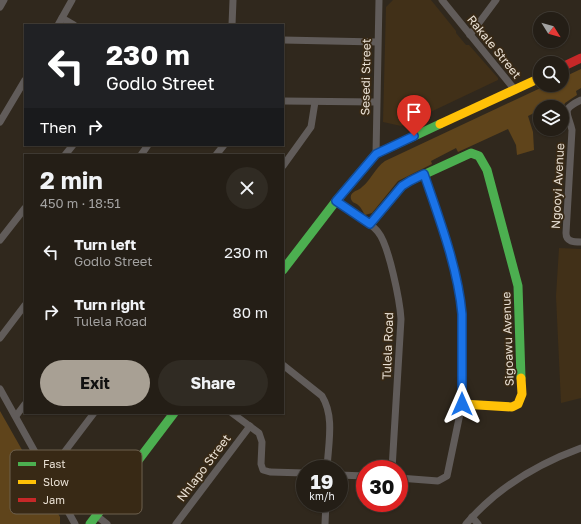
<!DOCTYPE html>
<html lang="en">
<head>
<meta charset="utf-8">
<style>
  body { margin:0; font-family:"Golos Text",sans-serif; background:#302b23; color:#f1f3f6; height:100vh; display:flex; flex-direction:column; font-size:15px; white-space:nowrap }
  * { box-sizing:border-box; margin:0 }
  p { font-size:13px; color:#a3a2a1 }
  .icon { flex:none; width:22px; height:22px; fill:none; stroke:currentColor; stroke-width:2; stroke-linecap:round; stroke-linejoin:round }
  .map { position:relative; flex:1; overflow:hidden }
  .side { position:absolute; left:24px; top:154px; width:260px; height:260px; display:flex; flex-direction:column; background:#241e16; border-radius:0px; box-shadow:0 1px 3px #0004,0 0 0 1px #413c35 }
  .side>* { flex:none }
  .top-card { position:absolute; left:24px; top:24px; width:260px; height:122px; border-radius:0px; box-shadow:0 1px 3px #0004,0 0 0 1px #413c35; background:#202124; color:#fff; overflow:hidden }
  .needle { width:26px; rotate:127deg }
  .tools { position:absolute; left:533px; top:12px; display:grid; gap:8px }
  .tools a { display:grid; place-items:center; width:36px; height:36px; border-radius:50%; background:#241e16; box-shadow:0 1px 3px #0004,0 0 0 1px #413c35; font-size:20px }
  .speed { position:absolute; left:296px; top:460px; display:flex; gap:8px; font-size:20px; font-weight:700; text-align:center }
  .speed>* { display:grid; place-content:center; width:52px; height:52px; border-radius:50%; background:#241e16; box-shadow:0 1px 3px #0004,0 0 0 1px #413c35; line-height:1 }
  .speed small { font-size:10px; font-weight:400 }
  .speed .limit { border:6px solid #d22; background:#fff; color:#111 }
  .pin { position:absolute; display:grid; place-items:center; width:34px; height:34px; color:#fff; margin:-41px -17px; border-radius:50% 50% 50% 0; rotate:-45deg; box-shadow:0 0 4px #0007 }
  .pin .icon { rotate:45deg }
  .me { position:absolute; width:44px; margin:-22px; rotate:0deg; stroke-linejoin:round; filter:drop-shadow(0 0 3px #0008) }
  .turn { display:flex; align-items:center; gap:14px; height:84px; padding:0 16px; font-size:18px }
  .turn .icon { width:52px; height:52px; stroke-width:2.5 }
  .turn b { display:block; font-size:28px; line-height:34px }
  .then { display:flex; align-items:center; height:38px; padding:0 16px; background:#0003; gap:8px; font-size:15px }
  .round { display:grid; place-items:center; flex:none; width:42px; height:42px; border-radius:21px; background:#302b23 }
  .summary { display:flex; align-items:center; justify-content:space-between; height:68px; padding:0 16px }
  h1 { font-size:24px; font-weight:700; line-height:30px }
  .cta { display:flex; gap:8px; margin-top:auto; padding:8px 16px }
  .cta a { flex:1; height:46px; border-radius:24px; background:#a8a094; color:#111; font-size:16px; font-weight:700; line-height:46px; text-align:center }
  .cta a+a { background:#302b23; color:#f1f3f6 }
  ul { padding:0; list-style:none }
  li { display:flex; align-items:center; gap:12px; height:60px; padding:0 16px }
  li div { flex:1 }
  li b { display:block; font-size:15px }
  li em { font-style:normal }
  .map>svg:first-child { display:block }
  .built { fill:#413018 }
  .green { fill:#5f441b }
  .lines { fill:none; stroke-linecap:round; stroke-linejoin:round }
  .street { stroke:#615c5a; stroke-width:7 }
  .fast { stroke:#4caf50; stroke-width:9 }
  .slow { stroke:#ffc107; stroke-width:9 }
  .jam { stroke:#c62828; stroke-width:9 }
  .route-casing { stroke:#114b97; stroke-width:10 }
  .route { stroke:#1a73e8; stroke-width:7 }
  .labels { text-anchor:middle; stroke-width:3.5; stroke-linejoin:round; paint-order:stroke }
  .street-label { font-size:12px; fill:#e9e0d4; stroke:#382915 }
  .key { fill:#382915; stroke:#6d604e; stroke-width:1 }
  .key-label { font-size:11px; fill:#e9e0d4 }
</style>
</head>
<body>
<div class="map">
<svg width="581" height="524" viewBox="0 0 581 524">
  <rect width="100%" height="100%" fill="#30281d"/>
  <!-- built -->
  <g class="built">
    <path d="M 393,0 L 431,0 L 456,31 L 456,33 L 466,45 L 469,45 L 498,78 L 498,80 L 401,126 L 383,122 L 386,7 Z"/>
    <path d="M 559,248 L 581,249 L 581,398 L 561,403 L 556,296 Z"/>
  </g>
  <!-- green -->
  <g class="green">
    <path d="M 581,69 L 581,88 L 576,91 L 577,95 L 565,103 L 562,109 L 562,107 L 556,107 L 554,104 L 547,107 L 540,107 L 540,110 L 528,116 L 533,132 L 534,150 L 517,155 L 516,145 L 508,129 L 458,152 L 456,148 L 431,161 L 432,164 L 398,181 L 372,213 L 365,215 C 363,212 361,207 358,205 C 356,203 352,203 351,199 C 349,191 359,191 362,187 C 371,180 375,168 385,161 L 547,85 L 562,85 L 562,78 Z"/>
    <path d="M 0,411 L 60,517 L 60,524 L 0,524 Z"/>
  </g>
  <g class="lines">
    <!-- street -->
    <g class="street">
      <path d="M 442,0 L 515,90"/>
      <path d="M 0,7 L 4,0"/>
      <path d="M 62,18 L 74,25"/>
      <path d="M 58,25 L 72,0"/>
      <path d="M 232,25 L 233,0"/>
      <path d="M 470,35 L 496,0"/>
      <path d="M 283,40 L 377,42"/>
      <path d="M 581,100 C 560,110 568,112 572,130 L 566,233 C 566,242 574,242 581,242"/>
      <path d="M 283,101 L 376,102"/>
      <path d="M 0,122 L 25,80"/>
      <path d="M 376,154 L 379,0"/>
      <path d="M 65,155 L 73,145"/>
      <path d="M 141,155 L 148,145"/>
      <path d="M 216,155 L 224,145"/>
      <path d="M 283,166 L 311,127 L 315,102"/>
      <path d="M 336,201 C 349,210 369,220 378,232 C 389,245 400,302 401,319 L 392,469"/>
      <path d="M 0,240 L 25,208"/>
      <path d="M 0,338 L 25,305"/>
      <path d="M 283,365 L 322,396 C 335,417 328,445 327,469"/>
      <path d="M 0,389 L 75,524"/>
      <path d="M 232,413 L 259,433 L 262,442 L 261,464 L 263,470 L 270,472 L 305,473"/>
      <path d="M 16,416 L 25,404"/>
      <path d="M 47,475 L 94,413"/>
      <path d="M 339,475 L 365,476"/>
      <path d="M 399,478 L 438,481 L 447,476 L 462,404 L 462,314 C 457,266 439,220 424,174"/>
      <path d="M 97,516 L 107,524"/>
      <path d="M 472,517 L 478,524"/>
      <path d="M 176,524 L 250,426"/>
      <path d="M 325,524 L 326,503"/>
      <path d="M 466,524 C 497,488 537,464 581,448"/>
    </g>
    <!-- fast -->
    <g class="fast">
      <path d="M 370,224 L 402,186 L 410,181 L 471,153 L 479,156 L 487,170 L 518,286 L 521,378"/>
      <path d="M 283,270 L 336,201 L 376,154 L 440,124"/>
      <path d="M 90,524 L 174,413"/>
    </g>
    <!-- slow -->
    <g class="slow">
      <path d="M 440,124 L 540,78"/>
      <path d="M 462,404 L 512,407 L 518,404 L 522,394 L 521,378"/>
    </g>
    <!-- jam -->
    <path class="jam" d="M 562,67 L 581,58"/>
  </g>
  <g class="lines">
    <!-- route casing -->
    <g class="route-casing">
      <path id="route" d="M 414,136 L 376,154 L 336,201 L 370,224 L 402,186 L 410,181 L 424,174 C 439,218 458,268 462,314 L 462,404"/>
    </g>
    <!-- route -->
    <use href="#route" class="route"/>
  </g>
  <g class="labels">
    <!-- street labels -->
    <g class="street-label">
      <text transform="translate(494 47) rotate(51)" y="4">Rakale Street</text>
      <text transform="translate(366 77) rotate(-89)" y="4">Sesedi Street</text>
      <text transform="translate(558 186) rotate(-87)" y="4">Ngooyi Avenue</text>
      <text transform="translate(508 339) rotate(-92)" y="4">Sigoawu Avenue</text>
      <text transform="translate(388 346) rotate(-88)" y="4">Tulela Road</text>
      <text transform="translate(204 468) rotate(-53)" y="4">Nhlapo Street</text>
    </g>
  </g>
  <!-- legend -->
  <rect x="10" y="450" width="132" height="64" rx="6" class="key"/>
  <rect x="18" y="462" width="18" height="4" fill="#4caf50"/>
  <rect x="18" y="480" width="18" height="4" fill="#ffc107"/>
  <rect x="18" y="498" width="18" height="4" fill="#c62828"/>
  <g class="key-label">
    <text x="43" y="468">Fast</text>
    <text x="43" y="486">Slow</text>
    <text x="43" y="504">Jam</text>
  </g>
</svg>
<div class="tools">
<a><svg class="needle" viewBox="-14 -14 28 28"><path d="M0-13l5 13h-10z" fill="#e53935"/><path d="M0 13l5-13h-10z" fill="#a3a2a1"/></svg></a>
<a><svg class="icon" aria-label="search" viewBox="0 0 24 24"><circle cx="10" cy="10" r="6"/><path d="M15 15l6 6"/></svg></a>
<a><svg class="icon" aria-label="layers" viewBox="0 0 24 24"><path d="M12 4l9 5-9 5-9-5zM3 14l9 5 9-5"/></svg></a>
</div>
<div class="speed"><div>19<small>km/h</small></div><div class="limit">30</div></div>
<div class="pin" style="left:414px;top:136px;background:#d93025"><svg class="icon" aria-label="arrive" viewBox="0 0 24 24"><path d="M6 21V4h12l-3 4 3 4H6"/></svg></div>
<svg class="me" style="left:462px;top:404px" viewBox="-20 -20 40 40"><path d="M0-17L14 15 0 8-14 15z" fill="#1a73e8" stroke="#fff" stroke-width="4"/></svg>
<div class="top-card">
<div class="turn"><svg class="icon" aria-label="left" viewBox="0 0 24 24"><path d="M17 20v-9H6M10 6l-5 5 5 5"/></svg><div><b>230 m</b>Godlo Street</div></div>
<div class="then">Then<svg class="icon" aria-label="right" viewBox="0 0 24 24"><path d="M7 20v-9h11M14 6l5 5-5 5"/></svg></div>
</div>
<section class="side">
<div class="summary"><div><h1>2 min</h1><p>450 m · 18:51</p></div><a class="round"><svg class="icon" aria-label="close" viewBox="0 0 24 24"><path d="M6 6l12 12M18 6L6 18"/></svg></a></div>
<ul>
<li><svg class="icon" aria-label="left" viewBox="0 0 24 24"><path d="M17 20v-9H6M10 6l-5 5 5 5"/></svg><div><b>Turn left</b><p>Godlo Street</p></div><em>230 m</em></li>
<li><svg class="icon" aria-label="right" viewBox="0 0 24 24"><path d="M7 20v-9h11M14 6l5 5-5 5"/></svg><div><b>Turn right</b><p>Tulela Road</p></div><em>80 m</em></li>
</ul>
<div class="cta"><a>Exit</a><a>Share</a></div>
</section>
</div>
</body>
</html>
